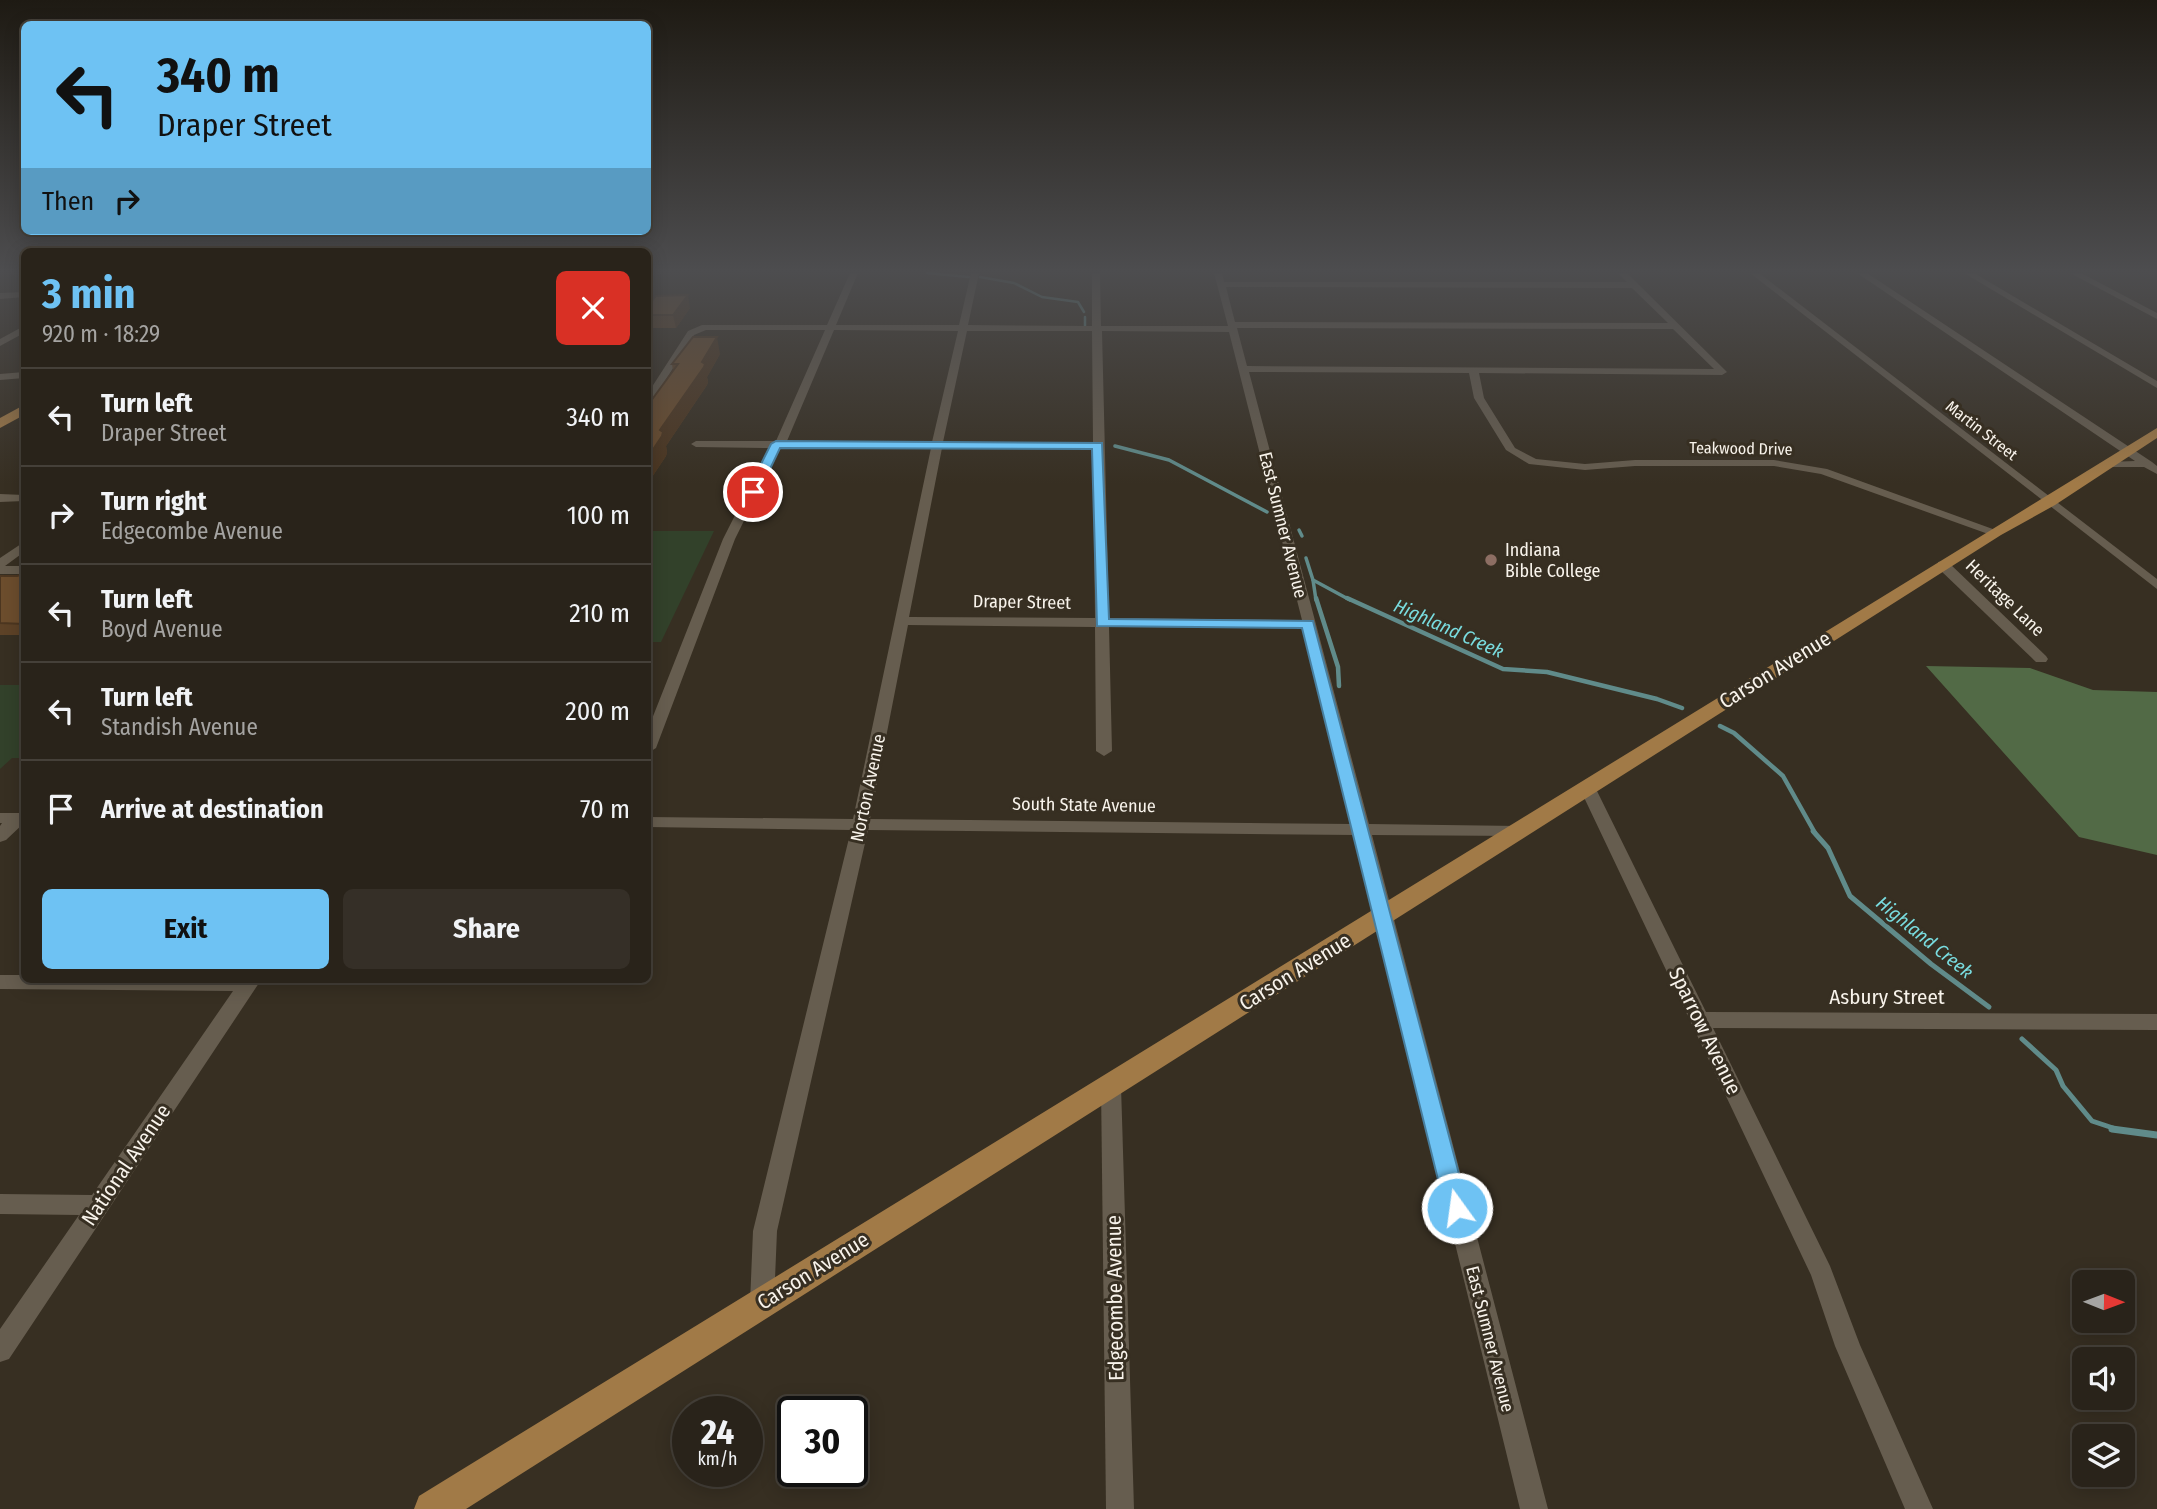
<!DOCTYPE html>
<html lang="en">
<head>
<meta charset="utf-8">
<style>
  body { margin:0; font-family:"Fira Sans Condensed",sans-serif; background:#352f27; color:#f1f3f6; height:100vh; display:flex; flex-direction:column; font-size:26px; white-space:nowrap }
  * { box-sizing:border-box; margin:0 }
  p { font-size:23px; color:#a5a4a2 }
  .icon { flex:none; width:38px; height:38px; fill:none; stroke:currentColor; stroke-width:2; stroke-linecap:round; stroke-linejoin:round }
  .map { position:relative; flex:1; overflow:hidden }
  .sheet { position:absolute; left:21px; top:248px; width:630px; height:735px; display:flex; flex-direction:column; background:#29231a; border-radius:10px; box-shadow:0 4px 18px #0003,0 0 0 2px #454039 }
  .sheet>* { flex:none }
  .guide { position:absolute; left:21px; top:21px; width:630px; height:214px; border-radius:10px; box-shadow:0 4px 18px #0003,0 0 0 2px #454039; background:#6ec2f3; color:#111; overflow:hidden }
  .needle { width:46px; rotate:91deg }
  .controls { position:absolute; left:2072px; top:1270px; display:grid; gap:14px }
  .controls a { display:grid; place-items:center; width:63px; height:63px; border-radius:10px; background:#29231a; box-shadow:0 4px 18px #0003,0 0 0 2px #454039; font-size:35px }
  .speed { position:absolute; left:672px; top:1396px; display:flex; gap:14px; font-size:35px; font-weight:700; text-align:center }
  .speed>* { display:grid; place-content:center; width:91px; height:91px; border-radius:50%; background:#29231a; box-shadow:0 4px 18px #0003,0 0 0 2px #454039; line-height:1 }
  .speed small { font-size:18px; font-weight:400 }
  .speed .limit { border:4px solid #111; border-radius:10px; background:#fff; color:#111 }
  .pin { position:absolute; display:grid; place-items:center; width:60px; height:60px; color:#fff; margin:-30px; border:4px solid #fff; border-radius:50%; box-shadow:0 2px 7px #0007 }
  .me { position:absolute; width:77px; margin:-38px; rotate:346deg; stroke-linejoin:round; filter:drop-shadow(0 0 5px #0008) }
  .turn { display:flex; align-items:center; gap:24px; height:147px; padding:0 21px; font-size:32px }
  .turn .icon { width:91px; height:91px; stroke-width:2.5 }
  .turn b { display:block; font-size:49px; line-height:60px }
  .then { display:flex; align-items:center; height:66px; padding:0 21px; background:#0003; gap:14px; font-size:26px }
  .round { display:grid; place-items:center; flex:none; width:74px; height:74px; border-radius:10px; background:#352f27 }
  .head { display:flex; align-items:center; justify-content:space-between; height:119px; padding:0 21px }
  h1 { font-size:42px; font-weight:700; line-height:52px; color:#6ec2f3 }
  .primary-button { display:flex; gap:14px; margin-top:auto; padding:14px 21px }
  .primary-button a { flex:1; height:80px; border-radius:10px; background:#6ec2f3; color:#111; font-size:28px; font-weight:700; line-height:80px; text-align:center }
  .primary-button a+a { background:#352f27; color:#f1f3f6 }
  ul { padding:0; list-style:none }
  li { display:flex; align-items:center; gap:21px; height:98px; padding:0 21px; border-top:2px solid #454039 }
  li div { flex:1 }
  li b { display:block; font-size:26px }
  li em { font-style:normal }
  .map>svg:first-child { display:block }
  .green { fill:#32412a }
  .forest { fill:#526a46 }
  .lines { fill:none; stroke-linecap:round; stroke-linejoin:round }
  .stream-far4 { stroke:#608b8a; stroke-width:2.5 }
  .stream-far3 { stroke:#608b8a; stroke-width:3.5 }
  .stream-far2 { stroke:#608b8a; stroke-width:4.5 }
  .stream-far1 { stroke:#608b8a; stroke-width:5 }
  .stream { stroke:#608b8a; stroke-width:7 }
  .minor { fill:#665d4f; fill-rule:evenodd }
  .major { fill:#a17a47; fill-rule:evenodd }
  .wall { fill:#5d4227 }
  .shaded-wall { fill:#4c3620 }
  .building { fill:#6c4d2d; stroke:#4c3620; stroke-width:2 }
  .route { fill:#6ec2f3; stroke:#487e9e; stroke-width:2 }
  .education-dot { fill:#8d6e63; stroke:#372f22; stroke-width:2.5 }
  .labels { text-anchor:middle; stroke-width:6; stroke-linejoin:round; paint-order:stroke }
  .far-street-label { font-size:16px; fill:#f8f3eb; stroke:#372f22 }
  .street-label { font-size:18px; fill:#f8f3eb; stroke:#372f22 }
  .poi-label { font-size:18px; fill:#f8f3eb; stroke:#372f22; text-anchor:start }
  .water-label { font-size:19px; font-style:italic; fill:#79dcdf; stroke:#372f22 }
  .near-street-label { font-size:21px; fill:#f8f3eb; stroke:#372f22 }
</style>
</head>
<body>
<div class="map">
<svg width="2157" height="1509" viewBox="0 0 2157 1509">
  <rect width="100%" height="100%" fill="#372f22"/>
  <!-- green -->
  <g class="green">
    <path d="M 648,531 L 714,531 L 661,642 L 648,642 Z"/>
    <path d="M 0,685 L 24,685 L 24,754 L 20,758 L 12,758 L 0,769 Z"/>
  </g>
  <!-- forest -->
  <path class="forest" d="M 1926,666 L 2030,668 L 2093,690 L 2157,692 L 2157,855 L 2079,837 Z"/>
  <g class="lines">
    <!-- stream-far4 -->
    <g class="stream-far4">
      <path d="M 927,273 L 969,277"/>
      <path d="M 980,277 L 1014,283 L 1042,297 L 1078,302 L 1084,312"/>
      <path d="M 1085,317 L 1085,326"/>
    </g>
    <!-- stream-far3 -->
    <g class="stream-far3">
      <path d="M 1115,446 L 1169,460 L 1267,512"/>
      <path d="M 1299,530 L 1302,536"/>
      <path d="M 1306,558 L 1313,580 L 1350,600"/>
      <path d="M 1313,580 L 1316,600"/>
    </g>
    <!-- stream-far2 -->
    <g class="stream-far2">
      <path d="M 1316,598 L 1338,667 L 1339,686"/>
      <path d="M 1347,598 L 1503,669 L 1547,672 L 1657,699 L 1682,708"/>
      <path d="M 1720,726 L 1734,733 L 1783,776 L 1815,833"/>
    </g>
    <!-- stream-far1 -->
    <g class="stream-far1">
      <path d="M 1813,831 L 1828,848 L 1850,896 L 1931,964 L 1989,1007"/>
      <path d="M 2022,1039 L 2056,1070 L 2063,1086 L 2092,1121 L 2119,1130"/>
    </g>
    <!-- stream -->
    <path class="stream" d="M 2112,1129 L 2157,1135"/>
    <!-- minor -->
    <g class="minor">
      <path d="M 850,273 L 858,273 L 836,325 L 959,325 L 971,273 L 979,273 L 968,325 L 1092,326 L 1092,273 L 1100,273 L 1101,326 L 1228,326 L 1214,273 L 1222,273 L 1224,282 L 1627,282 L 1618,273 L 1627,273 L 1727,372 L 1722,375 L 1479,373 L 1484,398 L 1515,448 L 1536,459 L 1585,464 L 1635,460 L 1774,460 L 1827,469 L 2001,532 L 1995,536 L 1991,535 L 1821,474 L 1774,466 L 1635,466 L 1585,470 L 1529,464 L 1506,450 L 1474,398 L 1469,373 L 1249,372 L 1369,824 L 1519,826 L 1527,831 L 1519,836 L 1372,835 L 1548,1509 L 1520,1509 L 1355,835 L 868,830 L 777,1231 L 774,1303 L 771,1311 L 762,1314 L 753,1311 L 750,1303 L 753,1231 L 851,830 L 648,827 L 648,817 L 853,819 L 931,448 L 780,448 L 735,539 L 656,748 L 648,753 L 648,729 L 723,539 L 769,448 L 696,447 L 691,444 L 696,441 L 776,441 L 825,330 L 706,330 L 694,335 L 653,400 L 648,403 L 648,393 L 688,331 L 702,325 L 827,325 ZM 1226,287 L 1632,288 L 1668,323 L 1235,322 ZM 1237,328 L 1673,329 L 1714,369 L 1247,366 ZM 834,330 L 958,331 L 932,442 L 787,441 ZM 967,331 L 1092,331 L 1093,443 L 943,442 ZM 1102,331 L 1229,332 L 1302,620 L 1109,618 ZM 942,448 L 1093,449 L 1095,618 L 909,617 ZM 908,625 L 1095,627 L 1096,751 L 1104,756 L 1112,751 L 1109,627 L 1304,628 L 1352,824 L 870,819 Z"/>
      <path d="M 1750,273 L 1759,273 L 2157,579 L 2157,589 Z"/>
      <path d="M 1857,273 L 1867,273 L 2152,462 L 2157,466 L 2157,474 L 2144,467 L 2103,467 L 2103,463 L 2107,462 L 2135,461 Z"/>
      <path d="M 1964,273 L 1974,273 L 2157,381 L 2157,388 Z"/>
      <path d="M 2070,273 L 2081,273 L 2157,313 L 2157,319 Z"/>
      <path d="M 24,292 L 24,297 L 0,299 L 0,293 Z"/>
      <path d="M 24,326 L 24,333 L 0,346 L 0,339 Z"/>
      <path d="M 24,372 L 24,378 L 0,380 L 0,374 Z"/>
      <path d="M 0,494 L 24,495 L 24,501 L 0,502 Z"/>
      <path d="M 24,542 L 24,552 L 5,566 L 24,566 L 24,574 L 0,574 L 0,558 Z"/>
      <path d="M 1943,561 L 1948,562 L 2046,656 L 2048,659 L 2046,662 L 2036,662 L 1938,568 L 1938,562 Z"/>
      <path d="M 1588,784 L 1596,789 L 1706,1012 L 2157,1014 L 2157,1030 L 1713,1028 L 1830,1266 L 1860,1345 L 1933,1509 L 1905,1509 L 1835,1346 L 1811,1275 L 1580,789 Z"/>
      <path d="M 0,813 L 24,813 L 24,823 L 6,840 L 0,842 L 0,826 L 2,823 L 0,823 Z"/>
      <path d="M 0,975 L 24,975 L 24,980 L 261,980 L 9,1359 L 0,1362 L 0,1329 L 79,1215 L 0,1214 L 0,1194 L 92,1195 L 233,991 L 0,989 Z"/>
      <path d="M 1111,1078 L 1118,1080 L 1121,1086 L 1134,1509 L 1106,1509 L 1101,1086 L 1104,1080 Z"/>
    </g>
    <!-- major -->
    <g class="major">
      <path d="M 24,405 L 24,415 L 0,428 L 0,418 Z"/>
      <path d="M 2157,428 L 2157,438 L 2055,505 L 2001,535 L 466,1509 L 414,1509 L 419,1496 Z"/>
    </g>
  </g>
  <!-- wall -->
  <g class="wall">
    <path d="M 648,306 L 690,308 L 676,328 L 648,328 Z"/>
    <path d="M 720,354 L 707,377 L 708,382 L 707,385 L 666,446 L 667,452 L 666,456 L 648,483 L 648,405 L 673,371 L 672,364 Z"/>
    <path d="M 24,574 L 24,635 L 0,635 L 0,576 L 17,576 Z"/>
  </g>
  <!-- shaded-wall -->
  <g class="shaded-wall">
    <path d="M 688,295 L 690,308 L 676,328 L 673,315 Z"/>
    <path d="M 717,337 L 720,354 L 707,377 L 708,382 L 707,385 L 666,446 L 667,452 L 666,456 L 648,483 L 648,457 L 660,430 Z"/>
  </g>
  <!-- building -->
  <g class="building">
    <path d="M 688,295 L 673,315 L 648,315 L 648,306 L 656,296 Z"/>
    <path d="M 693,337 L 717,337 L 702,362 L 705,364 L 704,367 L 660,430 L 663,432 L 662,436 L 648,457 L 648,405 L 678,364 L 672,364 Z"/>
    <path d="M 24,574 L 24,624 L 0,623 L 0,576 L 17,576 Z"/>
  </g>
  <!-- sky -->
  <linearGradient id="sky" x2="0" y2="1"><stop stop-color="#1e1a13"/><stop offset="0.56" stop-color="#4d4d4f"/><stop offset="1" stop-color="#4d4d4f" stop-opacity="0"/></linearGradient>
  <rect width="2157" height="484" fill="url(#sky)"/>
  <!-- route -->
  <path class="route" d="M 776,441 L 1102,443 L 1109,619 L 1313,621 L 1468,1208 L 1465,1215 L 1457,1218 L 1449,1215 L 1445,1208 L 1302,628 L 1097,626 L 1092,449 L 780,448 L 759,492 L 749,494 L 747,492 L 771,444 Z"/>
  <!-- markers -->
  <circle class="education-dot" cx="1491" cy="560" r="7"/>
  <g class="labels">
    <!-- far-street labels -->
    <g class="far-street-label">
      <text transform="translate(1982 430) rotate(38)" y="6">Martin Street</text>
      <text transform="translate(1741 448) rotate(1)" y="6">Teakwood Drive</text>
    </g>
    <!-- street labels -->
    <g class="street-label">
      <text transform="translate(1283 525) rotate(76)" y="6">East Sumner Avenue</text>
      <text transform="translate(2005 598) rotate(44)" y="6">Heritage Lane</text>
      <text transform="translate(1022 602) rotate(1)" y="6">Draper Street</text>
      <text transform="translate(868 788) rotate(-78)" y="6">Norton Avenue</text>
      <text transform="translate(1084 805) rotate(1)" y="6">South State Avenue</text>
      <text transform="translate(1490 1339) rotate(76)" y="6">East Sumner Avenue</text>
    </g>
    <!-- poi labels -->
    <g class="poi-label">
      <text x="1505" y="556">Indiana<tspan x="1505" dy="21">Bible College</tspan></text>
    </g>
    <!-- water labels -->
    <g class="water-label">
      <text transform="translate(1449 628) rotate(24)" y="7">Highland Creek</text>
      <text transform="translate(1925 937) rotate(39)" y="7">Highland Creek</text>
    </g>
    <!-- near-street labels -->
    <g class="near-street-label">
      <text transform="translate(1775 670) rotate(-32)" y="7">Carson Avenue</text>
      <text transform="translate(1295 972) rotate(-32)" y="7">Carson Avenue</text>
      <text x="1887" y="1004">Asbury Street</text>
      <text transform="translate(1705 1031) rotate(64)" y="7">Sparrow Avenue</text>
      <text transform="translate(126 1165) rotate(-56)" y="7">National Avenue</text>
      <text transform="translate(813 1271) rotate(-32)" y="7">Carson Avenue</text>
      <text transform="translate(1115 1298) rotate(-91)" y="7">Edgecombe Avenue</text>
    </g>
  </g>
</svg>
<div class="controls">
<a><svg class="needle" viewBox="-14 -14 28 28"><path d="M0-13l5 13h-10z" fill="#e53935"/><path d="M0 13l5-13h-10z" fill="#a5a4a2"/></svg></a>
<a><svg class="icon" aria-label="sound" viewBox="0 0 24 24"><path d="M4 9h4l5-4v14l-5-4H4zM17 9q2 3 0 6"/></svg></a>
<a><svg class="icon" aria-label="layers" viewBox="0 0 24 24"><path d="M12 4l9 5-9 5-9-5zM3 14l9 5 9-5"/></svg></a>
</div>
<div class="speed"><div>24<small>km/h</small></div><div class="limit">30</div></div>
<div class="pin" style="left:753px;top:492px;background:#d93025"><svg class="icon" aria-label="arrive" viewBox="0 0 24 24"><path d="M6 21V4h12l-3 4 3 4H6"/></svg></div>
<svg class="me" style="left:1457px;top:1208px" viewBox="-20 -20 40 40"><circle r="17" fill="#6ec2f3" stroke="#fff" stroke-width="3"/><path d="M0-11L8 9 0 5-8 9z" fill="#fff"/></svg>
<div class="guide">
<div class="turn"><svg class="icon" aria-label="left" viewBox="0 0 24 24"><path d="M17 20v-9H6M10 6l-5 5 5 5"/></svg><div><b>340 m</b>Draper Street</div></div>
<div class="then">Then<svg class="icon" aria-label="right" viewBox="0 0 24 24"><path d="M7 20v-9h11M14 6l5 5-5 5"/></svg></div>
</div>
<section class="sheet">
<div class="head"><div><h1>3 min</h1><p>920 m · 18:29</p></div><a class="round" style="background:#d93025;color:#fff"><svg class="icon" aria-label="close" viewBox="0 0 24 24"><path d="M6 6l12 12M18 6L6 18"/></svg></a></div>
<ul>
<li><svg class="icon" aria-label="left" viewBox="0 0 24 24"><path d="M17 20v-9H6M10 6l-5 5 5 5"/></svg><div><b>Turn left</b><p>Draper Street</p></div><em>340 m</em></li>
<li><svg class="icon" aria-label="right" viewBox="0 0 24 24"><path d="M7 20v-9h11M14 6l5 5-5 5"/></svg><div><b>Turn right</b><p>Edgecombe Avenue</p></div><em>100 m</em></li>
<li><svg class="icon" aria-label="left" viewBox="0 0 24 24"><path d="M17 20v-9H6M10 6l-5 5 5 5"/></svg><div><b>Turn left</b><p>Boyd Avenue</p></div><em>210 m</em></li>
<li><svg class="icon" aria-label="left" viewBox="0 0 24 24"><path d="M17 20v-9H6M10 6l-5 5 5 5"/></svg><div><b>Turn left</b><p>Standish Avenue</p></div><em>200 m</em></li>
<li><svg class="icon" aria-label="arrive" viewBox="0 0 24 24"><path d="M6 21V4h12l-3 4 3 4H6"/></svg><div><b>Arrive at destination</b></div><em>70 m</em></li>
</ul>
<div class="primary-button"><a>Exit</a><a>Share</a></div>
</section>
</div>
</body>
</html>
